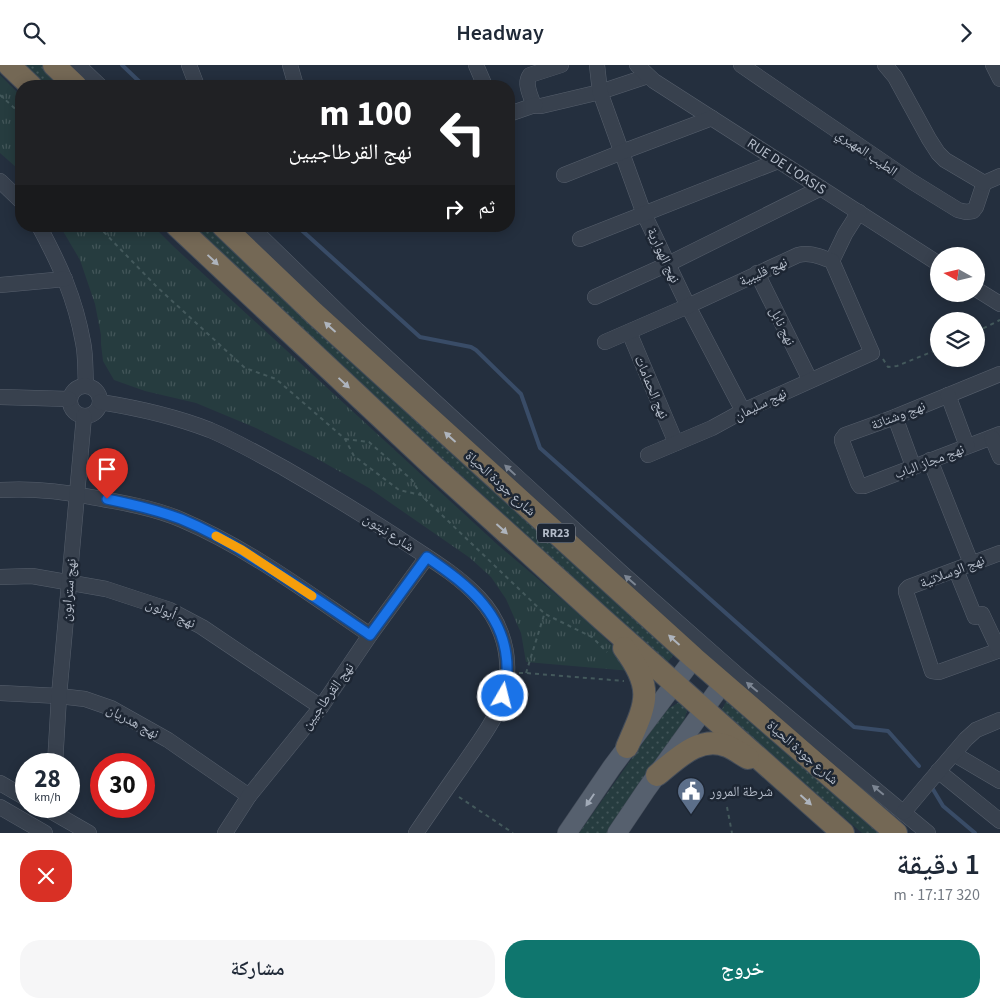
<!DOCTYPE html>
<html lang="ar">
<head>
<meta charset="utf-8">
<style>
  body { margin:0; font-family:"Source Sans 3","Noto Naskh Arabic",sans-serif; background:#f6f6f7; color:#1f2937; direction:rtl; height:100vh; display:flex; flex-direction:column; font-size:19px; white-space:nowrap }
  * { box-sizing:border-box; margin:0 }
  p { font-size:16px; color:#747a83 }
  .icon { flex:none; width:28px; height:28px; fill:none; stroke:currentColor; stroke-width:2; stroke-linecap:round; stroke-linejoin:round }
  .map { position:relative; height:768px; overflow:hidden; direction:ltr }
  .side { display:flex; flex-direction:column; background:#fff; flex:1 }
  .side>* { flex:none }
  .guide { position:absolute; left:15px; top:15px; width:500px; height:152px; border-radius:20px; box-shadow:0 2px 12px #0003; direction:rtl; background:#202124; color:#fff; overflow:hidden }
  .needle { width:32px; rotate:278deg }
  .tools { position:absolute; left:930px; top:182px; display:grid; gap:10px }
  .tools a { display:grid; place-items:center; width:55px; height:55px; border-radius:50%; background:#fff; box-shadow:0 2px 12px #0003; font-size:25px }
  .speed { position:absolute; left:15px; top:688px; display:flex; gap:10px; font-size:25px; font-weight:700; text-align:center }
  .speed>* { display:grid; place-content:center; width:65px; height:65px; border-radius:50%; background:#fff; box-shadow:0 2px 12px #0003; line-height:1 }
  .speed small { font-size:12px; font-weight:400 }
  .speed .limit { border:8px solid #d22; background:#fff; color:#111 }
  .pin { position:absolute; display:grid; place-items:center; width:42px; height:42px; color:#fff; margin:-51px -21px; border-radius:50% 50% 50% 0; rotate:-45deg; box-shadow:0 0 5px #0007 }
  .pin .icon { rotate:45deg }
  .me { position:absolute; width:55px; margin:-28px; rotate:8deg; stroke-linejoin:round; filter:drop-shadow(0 0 4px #0008) }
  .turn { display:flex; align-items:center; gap:18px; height:105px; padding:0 20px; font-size:22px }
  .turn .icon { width:65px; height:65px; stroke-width:2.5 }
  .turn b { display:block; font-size:35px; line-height:42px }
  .then { display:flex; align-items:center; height:48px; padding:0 20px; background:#0003; gap:10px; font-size:19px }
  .round { display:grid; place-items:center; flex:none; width:52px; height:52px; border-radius:20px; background:#f6f6f7 }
  .overview { display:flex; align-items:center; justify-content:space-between; height:85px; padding:0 20px }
  h1 { font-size:30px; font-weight:600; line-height:38px }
  .action { display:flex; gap:10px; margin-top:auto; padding:10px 20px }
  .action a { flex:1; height:58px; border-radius:20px; background:#0f766e; color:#fff; font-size:20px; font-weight:600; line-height:58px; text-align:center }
  .action a+a { background:#f6f6f7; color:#1f2937 }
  header { display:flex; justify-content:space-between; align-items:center; height:65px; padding:0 20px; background:#fff; font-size:22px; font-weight:600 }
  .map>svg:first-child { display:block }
  .grass { fill:url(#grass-dots) }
  .park { fill:url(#park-tufts) }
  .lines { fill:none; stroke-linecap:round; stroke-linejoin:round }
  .stream { stroke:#394c67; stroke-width:4 }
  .minor-casing { stroke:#565f6c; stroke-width:16 }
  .major-casing { stroke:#414a57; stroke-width:20 }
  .highway-casing { stroke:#434c59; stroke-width:24 }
  .path { stroke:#44595c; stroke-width:2; stroke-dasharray:4 4; stroke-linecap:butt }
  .minor { stroke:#38414e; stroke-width:15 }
  .major { stroke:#56606e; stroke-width:19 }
  .highway { stroke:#746855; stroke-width:22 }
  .oneway { fill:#aeb4bd }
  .oneway2 { fill:#7c8592 }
  .oneway3 { fill:#a1aab7 }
  .route-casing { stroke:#114b97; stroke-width:12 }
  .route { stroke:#1a73e8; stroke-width:9 }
  .slow { stroke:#f59e0b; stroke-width:9 }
  .labels { text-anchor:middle; stroke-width:5; stroke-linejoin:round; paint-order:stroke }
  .shield { fill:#1d2633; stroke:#878f9c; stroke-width:1 }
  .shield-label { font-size:12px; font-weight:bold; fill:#b4bcc9 }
  .street-label { font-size:14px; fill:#b4bcc9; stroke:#1d2633 }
  .poi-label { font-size:14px; fill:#b4bcc9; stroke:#1d2633; text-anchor:start }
</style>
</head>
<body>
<header><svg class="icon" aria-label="forward" viewBox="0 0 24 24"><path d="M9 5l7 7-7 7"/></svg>Headway<svg class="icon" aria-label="search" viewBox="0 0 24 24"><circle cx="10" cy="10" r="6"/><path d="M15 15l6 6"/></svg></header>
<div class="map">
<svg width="1000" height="768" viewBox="0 0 1000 768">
  <defs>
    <pattern id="grass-dots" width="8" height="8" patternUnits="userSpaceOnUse" patternTransform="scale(1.25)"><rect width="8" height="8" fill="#263c3f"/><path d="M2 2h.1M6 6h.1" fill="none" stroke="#435659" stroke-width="1.8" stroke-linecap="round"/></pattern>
    <pattern id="park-tufts" width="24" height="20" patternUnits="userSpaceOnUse" patternTransform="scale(1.25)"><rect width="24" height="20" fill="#263c3f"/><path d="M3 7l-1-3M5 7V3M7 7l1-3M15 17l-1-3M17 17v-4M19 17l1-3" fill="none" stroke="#435659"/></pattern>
  </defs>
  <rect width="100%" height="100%" fill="#242f3e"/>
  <!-- grass -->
  <g class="grass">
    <path d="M 21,0 L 48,0 L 70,21 L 43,21 Z"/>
    <path d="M 188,161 L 215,161 L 679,583 L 667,598 Z"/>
    <path d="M 728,633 L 883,768 L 862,768 L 721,646 Z"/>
    <path d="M 683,635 L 688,642 L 684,656 L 607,768 L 579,768 L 666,645 Z"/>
  </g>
  <!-- park -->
  <g class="park">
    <path d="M 0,10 L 21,31 L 21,109 L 17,103 L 0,88 Z"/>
    <path d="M 60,161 L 153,161 L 173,181 L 499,481 L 590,558 L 624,592 L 631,606 L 526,597 L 521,568 L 506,534 L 491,512 L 470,493 L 369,423 L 314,392 L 256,363 L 196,338 L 145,326 L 114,315 L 103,296 L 101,279 L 101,270 L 95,239 L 80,195 Z"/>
  </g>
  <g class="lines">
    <!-- stream -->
    <g class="stream">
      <path d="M 122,0 L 144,21"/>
      <path d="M 297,161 L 420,272 L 471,282 L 476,285 L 521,329 L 540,383 L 854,662 L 888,666 L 919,701"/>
      <path d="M 931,721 L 943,741 L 975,768"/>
    </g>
    <!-- minor casing -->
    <g class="minor-casing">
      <g id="minor">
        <path d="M 78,0 L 100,21"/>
        <path d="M 189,0 L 197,21"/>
        <path d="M 290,0 L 296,21"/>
        <path d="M 476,0 L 485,21"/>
        <path d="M 561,0 L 530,10 C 524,18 530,29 533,38 L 537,41 L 541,41 L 600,27 L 648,11"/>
        <path d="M 597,0 L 600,27 L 644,149 L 688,241 L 743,346"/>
        <path d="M 637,0 L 654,16 L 939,199"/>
        <path d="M 741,0 L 911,116 L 958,145 L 966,147 L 973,146 L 976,142 L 984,118"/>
        <path d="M 885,0 L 895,12 L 929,74 L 938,88 L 945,95 L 984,118 L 1000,111"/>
        <path d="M 993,0 L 1000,14"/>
        <path d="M 509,49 L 535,40"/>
        <path d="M 564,110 L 622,87 L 712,53"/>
        <path d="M 0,116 L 21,136"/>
        <path d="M 39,161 C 60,200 75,233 83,277 C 86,291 85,306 86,320"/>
        <path d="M 250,161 L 357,265 L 623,509 L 741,613 L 928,768"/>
        <path d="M 580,174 L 778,96"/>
        <path d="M 832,196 L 845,169 L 859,147"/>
        <path d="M 757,208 L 810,315"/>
        <path d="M 0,220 L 65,214"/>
        <path d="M 976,224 L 1000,239"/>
        <path d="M 595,232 L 668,199 L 821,123"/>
        <path d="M 629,267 L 676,378"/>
        <path d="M 605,277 L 688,241 L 798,190 C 811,187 820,192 832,196 L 872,288 L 743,346 L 712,363 L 648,390"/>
        <path d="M 1000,309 L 895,352 L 845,370 L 842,374 L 842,376 L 858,418 L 860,421 L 864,421 L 1000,369"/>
        <circle cx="85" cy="336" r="15"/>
        <path d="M 948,330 L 967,381"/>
        <path d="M 0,332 L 69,334"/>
        <path d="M 100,337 C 138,343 174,351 210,365 C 236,376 260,390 284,403 C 322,425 360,448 397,472 C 425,491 456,508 479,533 C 498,553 509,581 507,609 C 505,646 481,673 461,703 C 446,724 431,746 416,768"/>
        <path d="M 895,352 L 913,401"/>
        <path d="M 992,373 L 1000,392"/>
        <path d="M 930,395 L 971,498"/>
        <path d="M 0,425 C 30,423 61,426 91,432 C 120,437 155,443 182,455 C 250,484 309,529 370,570"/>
        <path d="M 1000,488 L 909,522 L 906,525 L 906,527 L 932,606 L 939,607 L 1000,585"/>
        <path d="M 956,505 L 975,552 L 982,549 L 999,585"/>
        <path d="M 0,512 L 32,511 L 106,524 L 170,545 L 202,562 L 321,642"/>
        <path d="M 0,628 L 59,631 L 85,634 L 111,643 L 168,675 L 249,731"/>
        <path d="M 954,689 L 1000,716"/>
        <path d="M 55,699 L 59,631 L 84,351"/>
        <path d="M 938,706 L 1000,756"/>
        <path d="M 0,718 L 26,733"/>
        <path d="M 42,741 L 89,768"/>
        <path d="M 0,742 L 45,768"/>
        <path d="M 904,747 L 924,723 L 966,674 L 976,665 L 1000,655"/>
        <path d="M 225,768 L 249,731 L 321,642 L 370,570 L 427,492"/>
      </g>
    </g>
    <!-- major casing -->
    <g class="major-casing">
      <g id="major">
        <path d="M 567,768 L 612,702 L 694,593"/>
        <path d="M 617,768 L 646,725 L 723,618"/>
      </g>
    </g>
    <!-- highway casing -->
    <g class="highway-casing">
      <g id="highway">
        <path d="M 9,0 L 31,21"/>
        <path d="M 54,0 L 76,21"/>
        <path d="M 177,161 L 433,401 L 602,554 L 843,768"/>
        <path d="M 223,161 L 314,248 L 694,593 L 896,768"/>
        <path d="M 624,583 C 655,625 646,638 627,682"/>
        <path d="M 657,710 C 677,694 699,670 727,681 C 734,684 741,689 748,693"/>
      </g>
    </g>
    <!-- path -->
    <g class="path">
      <path d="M 0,30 L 21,49"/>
      <path d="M 98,161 L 157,222 L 245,303 L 276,314 L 345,374 L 354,391 L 399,425 L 421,430"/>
      <path d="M 976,267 L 1000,255"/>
      <path d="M 883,294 L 888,302 L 897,301 L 939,284"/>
      <path d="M 345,374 L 369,377 L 412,415 L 421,430 L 545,549 L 592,572 L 607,587"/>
      <path d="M 519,608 L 526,608 L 624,616"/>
      <path d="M 526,608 L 544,550"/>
      <path d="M 459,732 L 513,768"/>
      <path d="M 727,742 L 732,768"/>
    </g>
    <!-- minor -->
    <use href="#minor" class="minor"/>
    <!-- major -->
    <use href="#major" class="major"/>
    <!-- highway -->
    <use href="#highway" class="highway"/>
  </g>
  <!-- one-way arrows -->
  <defs><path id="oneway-solid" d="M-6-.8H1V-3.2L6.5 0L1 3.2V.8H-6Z" transform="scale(1.25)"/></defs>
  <g class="oneway">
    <use href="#oneway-solid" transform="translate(213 195) rotate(43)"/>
    <use href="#oneway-solid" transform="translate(330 262) rotate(-138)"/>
    <use href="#oneway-solid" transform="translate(344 318) rotate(43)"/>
    <use href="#oneway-solid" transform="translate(450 372) rotate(-138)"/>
    <use href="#oneway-solid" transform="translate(502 464) rotate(42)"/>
    <use href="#oneway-solid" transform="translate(674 575) rotate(-138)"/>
    <use href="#oneway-solid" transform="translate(806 735) rotate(42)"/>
  </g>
  <g class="oneway2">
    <use href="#oneway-solid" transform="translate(510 405) rotate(-137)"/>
    <use href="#oneway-solid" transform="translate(630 515) rotate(-139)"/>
    <use href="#oneway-solid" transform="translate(752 622) rotate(-140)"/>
    <use href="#oneway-solid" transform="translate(878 725) rotate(-140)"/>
  </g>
  <use class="oneway3" href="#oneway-solid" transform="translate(590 735) rotate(124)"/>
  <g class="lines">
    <!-- route casing -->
    <g class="route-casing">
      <path id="route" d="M 107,434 C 131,439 157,445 181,454 C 208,465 234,480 258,496 C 296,519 333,545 370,570 L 427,492 C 469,521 509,551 507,608 C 507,616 505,624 503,631"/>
    </g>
    <!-- route -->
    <use href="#route" class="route"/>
    <!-- slow -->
    <path class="slow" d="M 216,471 L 242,485 L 312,531"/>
  </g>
  <!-- icons -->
  <defs>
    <g id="civic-pin" transform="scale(1.4375)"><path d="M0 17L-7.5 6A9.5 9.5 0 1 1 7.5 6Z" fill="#5c6f8a" stroke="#1d2633"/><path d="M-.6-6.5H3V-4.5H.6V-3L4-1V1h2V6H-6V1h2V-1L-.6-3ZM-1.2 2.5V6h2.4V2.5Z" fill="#fff"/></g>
  </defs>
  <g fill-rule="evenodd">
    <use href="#civic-pin" x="691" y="726"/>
  </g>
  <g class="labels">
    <!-- shield labels -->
    <rect class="shield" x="537" y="458.5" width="38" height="19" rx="4"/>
    <g class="shield-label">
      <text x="556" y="472">RR23</text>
    </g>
    <!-- street labels -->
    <g class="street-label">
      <text transform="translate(867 87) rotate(35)" y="5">الطيب المهيري</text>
      <text transform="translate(787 101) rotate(33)" y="5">RUE DE L'OASIS</text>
      <text transform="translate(664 190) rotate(65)" y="5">نهج الهوارية</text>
      <text transform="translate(763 206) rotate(-24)" y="5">نهج قليبية</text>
      <text transform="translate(783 261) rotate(64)" y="5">نهج نابل</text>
      <text transform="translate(652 322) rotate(67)" y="5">نهج الحمامات</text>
      <text transform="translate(760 339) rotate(-26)" y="5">نهج سليمان</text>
      <text transform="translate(898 350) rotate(-21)" y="5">نهج وشتاتة</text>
      <text transform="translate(929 396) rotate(-21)" y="5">نهج مجاز الباب</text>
      <text transform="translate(501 418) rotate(42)" y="5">شارع جودة الحياة</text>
      <text transform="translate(389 467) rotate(33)" y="5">شارع نبتون</text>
      <text transform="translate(952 506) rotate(-21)" y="5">نهج الوسلاتية</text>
      <text transform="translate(68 525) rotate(-85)" y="5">نهج سترابون</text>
      <text transform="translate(171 548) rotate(24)" y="5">نهج أبولون</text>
      <text transform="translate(327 631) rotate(-54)" y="5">نهج القرطاجيين</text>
      <text transform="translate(133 656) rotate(28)" y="5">نهج هدريان</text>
      <text transform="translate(803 687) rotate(41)" y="5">شارع جودة الحياة</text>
    </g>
    <!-- poi labels -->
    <g class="poi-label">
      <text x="710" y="731">شرطة المرور</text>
    </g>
  </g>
</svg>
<div class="tools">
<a><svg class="needle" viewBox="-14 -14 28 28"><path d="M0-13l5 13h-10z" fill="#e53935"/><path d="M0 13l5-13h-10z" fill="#747a83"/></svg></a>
<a><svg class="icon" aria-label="layers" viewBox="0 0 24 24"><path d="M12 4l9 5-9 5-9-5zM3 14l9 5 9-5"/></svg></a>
</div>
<div class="speed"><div>28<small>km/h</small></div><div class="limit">30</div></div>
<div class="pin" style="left:107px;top:434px;background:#d93025"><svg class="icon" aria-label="arrive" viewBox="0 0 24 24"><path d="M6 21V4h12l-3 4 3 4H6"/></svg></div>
<svg class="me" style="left:503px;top:631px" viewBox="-20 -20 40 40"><circle r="17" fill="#1a73e8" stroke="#fff" stroke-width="3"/><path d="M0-11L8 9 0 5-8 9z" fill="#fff"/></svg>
<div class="guide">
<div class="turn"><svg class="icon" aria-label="left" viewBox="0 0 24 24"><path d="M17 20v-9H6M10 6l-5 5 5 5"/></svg><div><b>100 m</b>نهج القرطاجيين</div></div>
<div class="then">ثم<svg class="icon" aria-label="right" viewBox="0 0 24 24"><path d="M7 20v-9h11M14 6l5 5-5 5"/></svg></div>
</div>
</div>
<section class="side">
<div class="overview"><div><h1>1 دقيقة</h1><p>320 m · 17:17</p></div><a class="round" style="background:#d93025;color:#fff"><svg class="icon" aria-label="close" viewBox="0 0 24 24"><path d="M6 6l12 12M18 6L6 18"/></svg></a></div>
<div class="action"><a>خروج</a><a>مشاركة</a></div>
</section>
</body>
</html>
